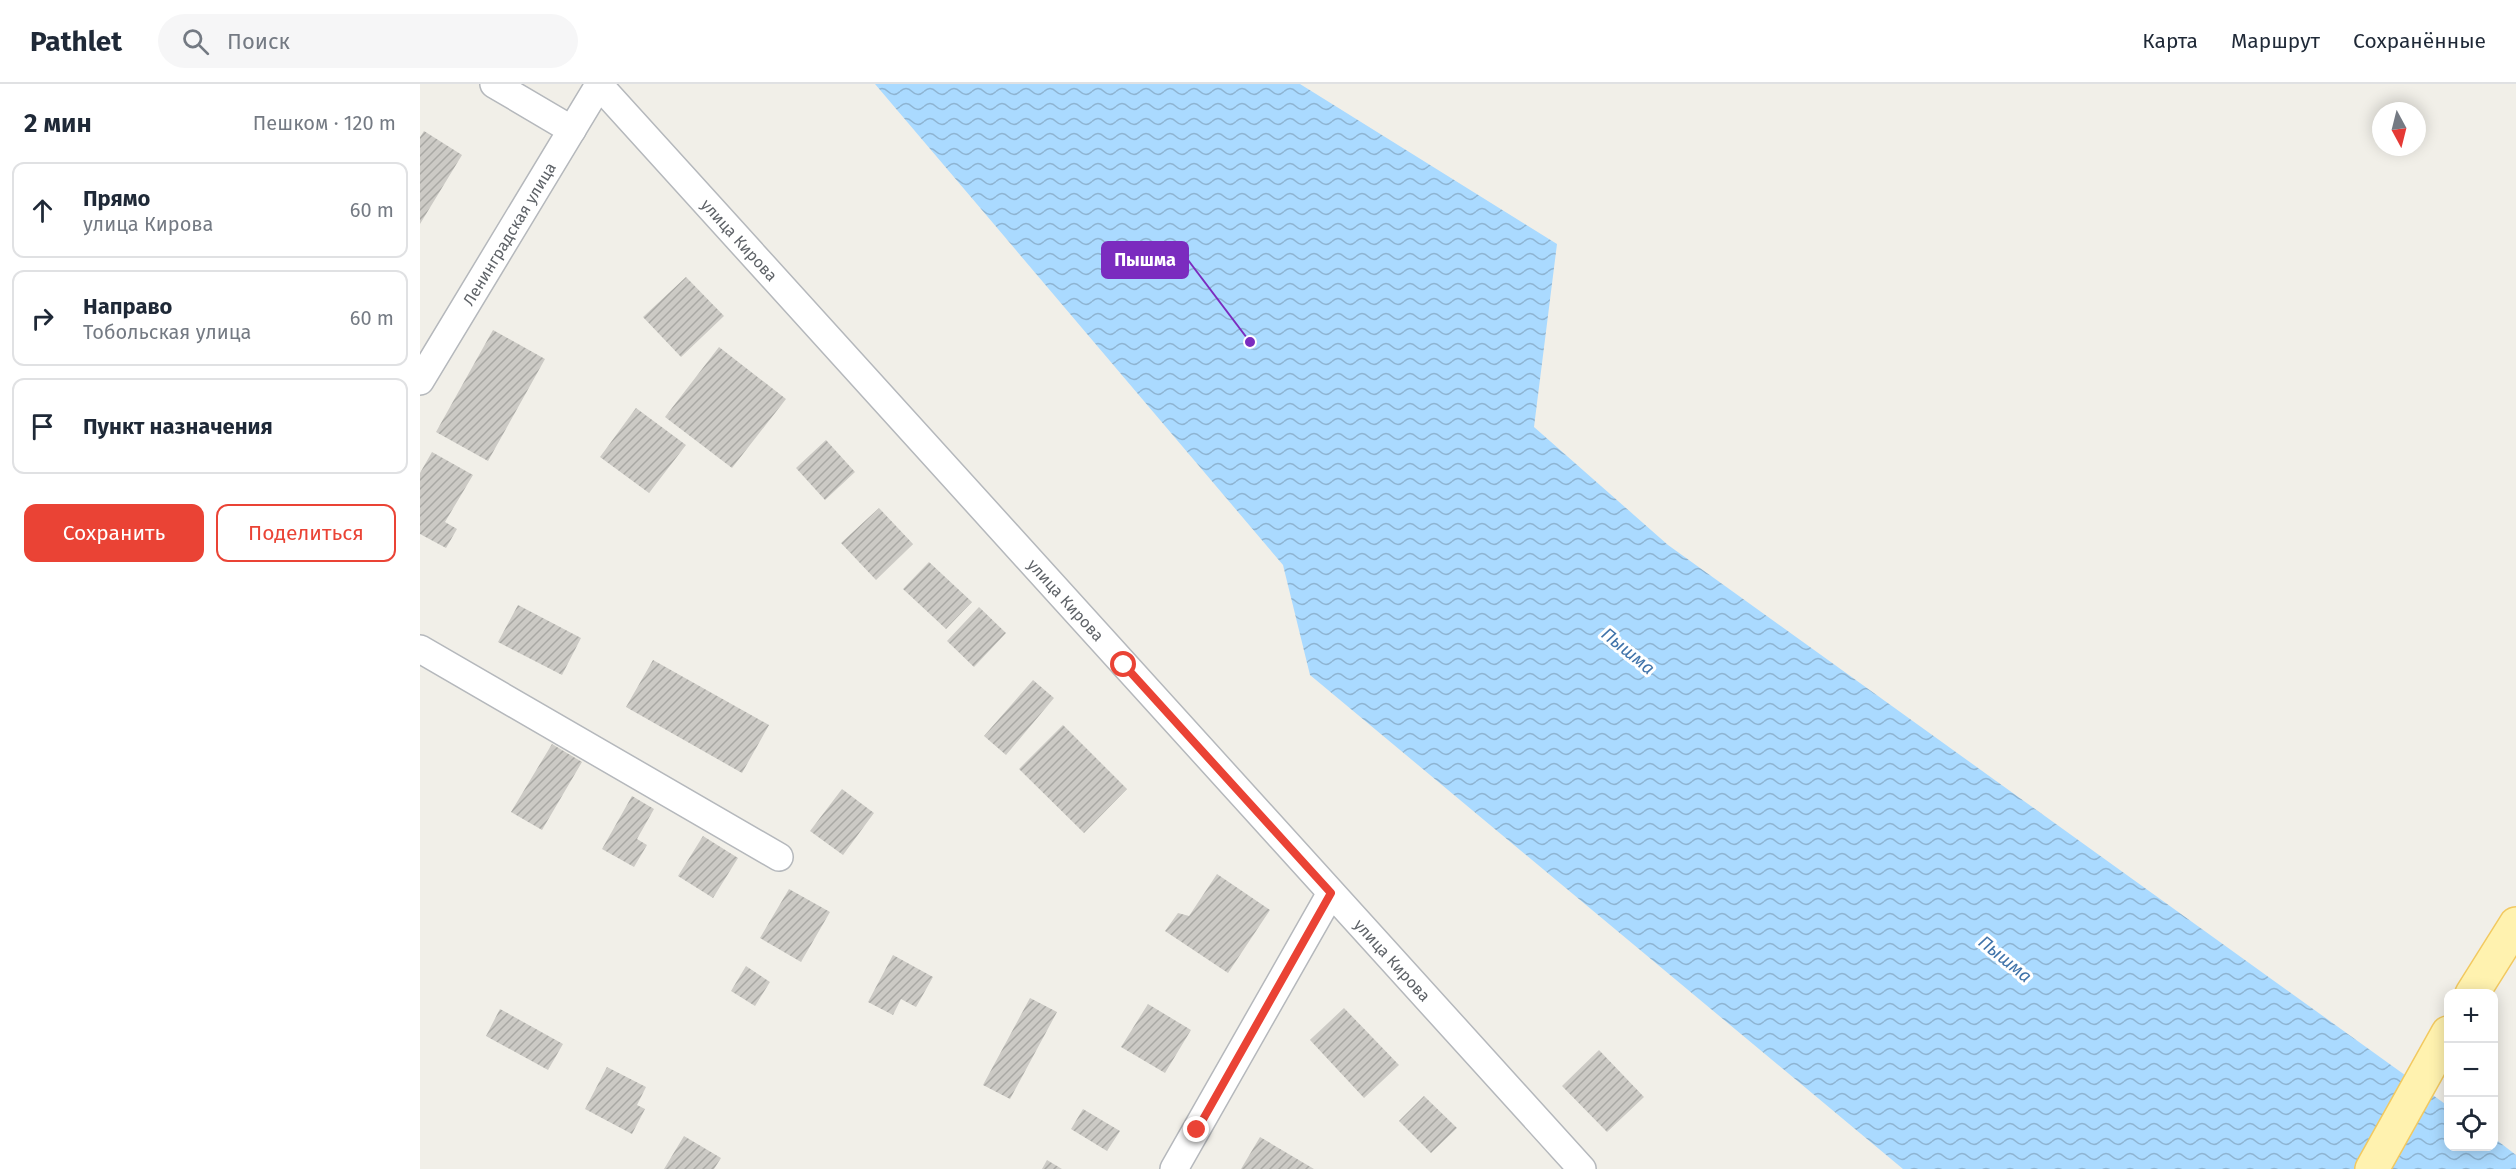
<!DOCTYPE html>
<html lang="ru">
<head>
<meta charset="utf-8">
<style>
  :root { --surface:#fff; --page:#f6f6f7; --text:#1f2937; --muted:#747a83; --line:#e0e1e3; --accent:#ea4335 }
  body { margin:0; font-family:"Fira Sans",sans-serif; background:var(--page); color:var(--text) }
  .controls { position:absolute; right:18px; bottom:18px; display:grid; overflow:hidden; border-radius:12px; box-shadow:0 3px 15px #0003 }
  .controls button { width:54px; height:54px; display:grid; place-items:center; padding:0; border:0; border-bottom:2px solid var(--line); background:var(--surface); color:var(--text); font:30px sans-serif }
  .compass { position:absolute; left:1952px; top:18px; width:54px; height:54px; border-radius:50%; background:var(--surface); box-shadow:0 3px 15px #0003; rotate:173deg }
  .stop { position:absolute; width:18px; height:18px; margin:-14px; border:4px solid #ea4335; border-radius:50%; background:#fff }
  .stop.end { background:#ea4335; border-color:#fff; box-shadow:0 2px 6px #0008 }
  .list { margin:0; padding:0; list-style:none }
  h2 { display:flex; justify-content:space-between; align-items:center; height:78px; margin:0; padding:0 24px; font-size:26px }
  h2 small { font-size:20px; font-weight:400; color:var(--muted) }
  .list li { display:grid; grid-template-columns:39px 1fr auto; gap:18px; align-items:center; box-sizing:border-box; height:96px; margin:0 12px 12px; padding:0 12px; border:2px solid var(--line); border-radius:12px }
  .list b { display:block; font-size:22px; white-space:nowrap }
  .list p { margin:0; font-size:20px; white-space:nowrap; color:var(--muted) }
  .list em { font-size:20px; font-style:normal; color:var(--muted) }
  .actions { display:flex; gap:12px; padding:18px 24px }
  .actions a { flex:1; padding:14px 0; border:2px solid var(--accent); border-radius:12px; text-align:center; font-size:21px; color:var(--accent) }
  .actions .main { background:var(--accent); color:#fff }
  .icon { flex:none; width:33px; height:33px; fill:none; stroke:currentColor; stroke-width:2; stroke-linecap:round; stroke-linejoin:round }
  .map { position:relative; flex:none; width:2096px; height:1085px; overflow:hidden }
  header { display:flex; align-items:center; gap:36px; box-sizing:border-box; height:84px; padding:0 30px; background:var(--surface); border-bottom:2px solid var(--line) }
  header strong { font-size:28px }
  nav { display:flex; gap:33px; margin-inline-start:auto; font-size:21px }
  .search { width:420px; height:54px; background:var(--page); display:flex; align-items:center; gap:15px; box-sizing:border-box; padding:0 21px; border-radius:33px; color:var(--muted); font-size:22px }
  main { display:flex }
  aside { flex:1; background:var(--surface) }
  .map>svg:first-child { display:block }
  .water { fill:url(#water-waves) }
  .building { fill:url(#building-hatch) }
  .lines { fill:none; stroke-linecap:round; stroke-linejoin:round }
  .street-casing { stroke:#b5b8bc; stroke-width:30 }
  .primary-casing { stroke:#f2c960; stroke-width:36 }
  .street { stroke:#fff; stroke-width:27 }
  .primary { stroke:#fff2af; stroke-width:33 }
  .route { stroke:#ea4335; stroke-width:8 }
  .labels { text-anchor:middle; stroke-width:6; stroke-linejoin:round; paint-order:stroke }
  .street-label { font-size:16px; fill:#5f6368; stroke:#fff }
  .water-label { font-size:18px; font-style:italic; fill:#4174aa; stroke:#fff }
  .leader { fill:none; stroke:#7b2cbf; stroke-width:2 }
  .callout-dot { fill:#7b2cbf; stroke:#fff; stroke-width:2 }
  .callout { fill:#7b2cbf; stroke:#7b2cbf; stroke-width:2 }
  .callout-label { font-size:18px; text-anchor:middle; font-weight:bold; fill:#fff }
</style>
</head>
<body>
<header>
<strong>Pathlet</strong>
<div class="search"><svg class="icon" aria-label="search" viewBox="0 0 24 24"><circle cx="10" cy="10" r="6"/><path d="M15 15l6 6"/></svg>Поиск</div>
<nav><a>Карта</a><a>Маршрут</a><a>Сохранённые</a></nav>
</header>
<main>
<aside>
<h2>2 мин<small>Пешком · 120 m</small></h2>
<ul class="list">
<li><svg class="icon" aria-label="ahead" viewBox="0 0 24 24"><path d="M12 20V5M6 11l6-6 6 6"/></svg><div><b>Прямо</b><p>улица Кирова</p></div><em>60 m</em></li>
<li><svg class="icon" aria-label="right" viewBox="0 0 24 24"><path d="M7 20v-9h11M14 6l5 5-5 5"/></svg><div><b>Направо</b><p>Тобольская улица</p></div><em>60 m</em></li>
<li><svg class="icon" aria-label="arrive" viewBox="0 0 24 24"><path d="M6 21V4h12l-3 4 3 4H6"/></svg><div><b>Пункт назначения</b></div></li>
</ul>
<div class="actions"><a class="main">Сохранить</a><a>Поделиться</a></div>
</aside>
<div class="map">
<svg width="2096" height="1085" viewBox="0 0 2096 1085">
  <defs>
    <pattern id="water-waves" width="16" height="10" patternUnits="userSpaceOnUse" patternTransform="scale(1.5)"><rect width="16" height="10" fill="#aadaff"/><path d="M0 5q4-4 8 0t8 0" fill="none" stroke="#8eb4d2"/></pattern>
    <pattern id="building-hatch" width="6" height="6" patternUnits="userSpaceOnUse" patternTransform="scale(1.5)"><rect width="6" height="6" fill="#cccac5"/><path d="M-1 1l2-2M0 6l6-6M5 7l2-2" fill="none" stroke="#a9a8a4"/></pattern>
  </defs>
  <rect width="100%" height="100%" fill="#f1efe8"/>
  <path class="water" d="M 455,0 L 880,0 L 1137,160 L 1114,343 L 1248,461 L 2028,1022 L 2028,1062 L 2074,1062 L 2074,1054 L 2096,1071 L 2096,1085 L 1483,1085 L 890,591 L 863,481 Z"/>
  <path class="building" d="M 4,47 L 42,71 L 0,140 L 0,53 Z
    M 266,193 L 304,232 L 261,273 L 223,233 Z
    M 73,246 L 125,275 L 68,377 L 16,348 Z
    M 299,263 L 366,315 L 312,384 L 245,333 Z
    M 216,324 L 266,361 L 229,409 L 180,373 Z
    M 406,356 L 435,388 L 405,416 L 376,384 Z
    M 12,368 L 53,391 L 25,438 L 37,445 L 26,464 L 0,450 L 0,389 Z
    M 459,424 L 493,460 L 456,496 L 421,459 Z
    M 509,478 L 552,518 L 526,545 L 483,505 Z
    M 98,521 L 161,554 L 142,591 L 78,558 Z
    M 559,523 L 586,549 L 554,583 L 527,557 Z
    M 233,576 L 349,641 L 322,689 L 206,623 Z
    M 613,596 L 634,614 L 586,671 L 564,652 Z
    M 643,641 L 707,705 L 664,749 L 599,685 Z
    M 132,660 L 162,678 L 122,746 L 91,728 Z
    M 422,705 L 454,729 L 423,771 L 390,747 Z
    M 212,712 L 234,725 L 217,755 L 227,761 L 214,783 L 182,765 Z
    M 283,752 L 318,774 L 293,814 L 258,792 Z
    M 797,790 L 850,826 L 808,889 L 745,847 L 758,829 L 769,832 Z
    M 369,805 L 410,828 L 381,878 L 340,854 Z
    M 473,871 L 513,893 L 496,923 L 481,915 L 473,931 L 448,918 Z
    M 326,882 L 350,898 L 335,922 L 311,907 Z
    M 610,914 L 637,928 L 590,1015 L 563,1001 Z
    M 728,920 L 771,946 L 745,989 L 701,963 Z
    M 924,924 L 979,981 L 944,1014 L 890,956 Z
    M 80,925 L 143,960 L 128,986 L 66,952 Z
    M 1179,966 L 1224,1013 L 1187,1048 L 1142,1002 Z
    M 187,983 L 226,1003 L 217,1021 L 225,1025 L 212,1050 L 165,1025 Z
    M 1004,1012 L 1037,1044 L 1011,1069 L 979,1037 Z
    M 663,1025 L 700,1047 L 687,1067 L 651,1045 Z
    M 264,1052 L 301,1074 L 294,1085 L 244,1085 Z
    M 840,1053 L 894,1085 L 821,1085 Z
    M 627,1076 L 642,1085 L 622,1085 Z"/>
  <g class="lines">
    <defs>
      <g id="street">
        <path d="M 74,0 L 152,46"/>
        <path id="s1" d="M 0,297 L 179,1 L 1162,1085"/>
        <path d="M 0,565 L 359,773"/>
        <path d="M 754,1085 L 911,809"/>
      </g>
      <path id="primary" d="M 2052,910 L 2096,840
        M 1952,1085 L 2028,949"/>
    </defs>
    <use href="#street" class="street-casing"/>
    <use href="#primary" class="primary-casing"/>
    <use href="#street" class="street"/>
    <use href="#primary" class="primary"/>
  </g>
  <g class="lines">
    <path class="route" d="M 704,581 L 911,809 L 777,1046"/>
  </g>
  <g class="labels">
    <g class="street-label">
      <text dy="6" stroke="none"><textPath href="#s1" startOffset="172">Ленинградская улица</textPath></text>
      <text dy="6" stroke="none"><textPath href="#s1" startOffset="555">улица Кирова</textPath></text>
      <text dy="6" stroke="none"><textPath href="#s1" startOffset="1041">улица Кирова</textPath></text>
      <text dy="6" stroke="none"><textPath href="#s1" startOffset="1527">улица Кирова</textPath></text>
    </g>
    <g class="water-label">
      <text transform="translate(1208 567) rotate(39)" y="6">Пышма</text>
      <text transform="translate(1585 875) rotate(39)" y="6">Пышма</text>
    </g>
  </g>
  <path class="leader" d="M830 258L768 176"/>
  <circle class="callout-dot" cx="830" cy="258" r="6"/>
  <rect class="callout" x="682" y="158" width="86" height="36" rx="6"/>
  <g class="callout-label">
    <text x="725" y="182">Пышма</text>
  </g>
</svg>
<div class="controls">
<button>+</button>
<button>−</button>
<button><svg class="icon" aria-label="locate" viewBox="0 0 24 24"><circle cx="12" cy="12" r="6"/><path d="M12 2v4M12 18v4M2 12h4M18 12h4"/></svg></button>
</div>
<svg class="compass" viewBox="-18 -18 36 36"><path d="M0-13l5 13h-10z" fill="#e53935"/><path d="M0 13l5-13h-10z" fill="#747a83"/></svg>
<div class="stop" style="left:704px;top:581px"></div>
<div class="stop end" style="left:777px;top:1046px"></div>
</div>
</main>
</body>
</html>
